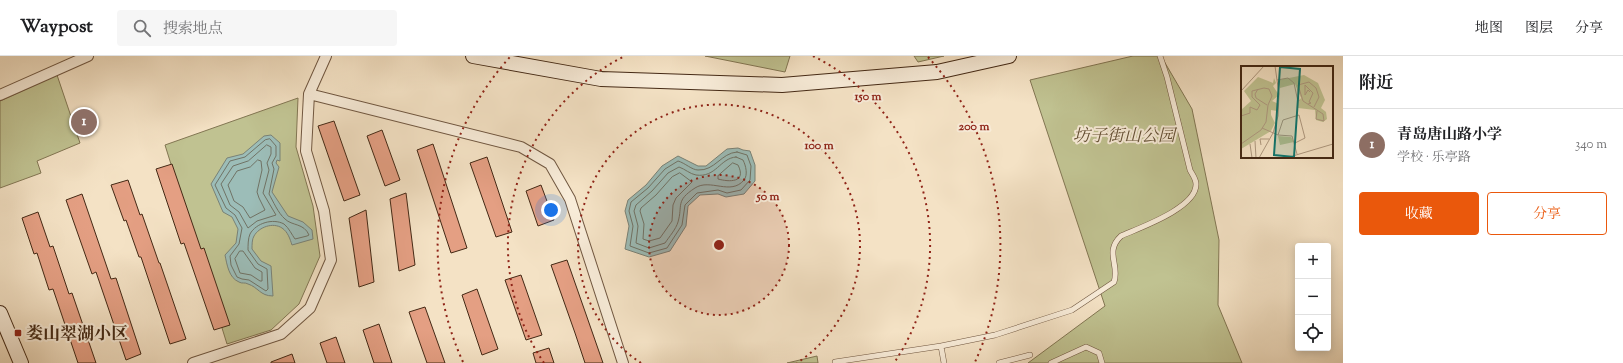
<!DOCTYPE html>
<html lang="zh">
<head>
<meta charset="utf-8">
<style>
  :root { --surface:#fff; --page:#f6f6f6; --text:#202124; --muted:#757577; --line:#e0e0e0; --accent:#ea580c }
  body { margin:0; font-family:"Sorts Mill Goudy","Noto Serif SC",serif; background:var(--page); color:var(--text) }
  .controls { position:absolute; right:12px; bottom:12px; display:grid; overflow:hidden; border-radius:4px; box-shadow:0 2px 10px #0003 }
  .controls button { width:36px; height:36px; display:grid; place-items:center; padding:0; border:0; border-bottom:1px solid var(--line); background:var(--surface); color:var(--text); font:20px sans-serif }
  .you { position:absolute; left:551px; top:154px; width:14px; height:14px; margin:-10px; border:3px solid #fff; border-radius:50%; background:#1a73e8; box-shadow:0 0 0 6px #1a73e833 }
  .badge { display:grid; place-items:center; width:26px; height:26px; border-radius:50%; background:var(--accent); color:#fff; font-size:13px; font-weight:700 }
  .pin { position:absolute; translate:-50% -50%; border:2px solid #fff; box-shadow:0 1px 4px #0006 }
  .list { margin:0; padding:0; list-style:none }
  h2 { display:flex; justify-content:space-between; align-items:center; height:52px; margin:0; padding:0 16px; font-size:17px }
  h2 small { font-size:13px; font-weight:400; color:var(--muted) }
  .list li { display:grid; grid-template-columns:26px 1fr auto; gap:12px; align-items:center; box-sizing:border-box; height:72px; padding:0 16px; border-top:1px solid var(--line) }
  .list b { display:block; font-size:15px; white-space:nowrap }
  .list p { margin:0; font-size:13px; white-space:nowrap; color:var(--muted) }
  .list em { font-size:13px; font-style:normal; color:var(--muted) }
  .actions { display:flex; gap:8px; padding:12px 16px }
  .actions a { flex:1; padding:9px 0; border:1px solid var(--accent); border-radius:4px; text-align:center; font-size:14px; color:var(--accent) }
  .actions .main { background:var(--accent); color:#fff }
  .icon { flex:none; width:22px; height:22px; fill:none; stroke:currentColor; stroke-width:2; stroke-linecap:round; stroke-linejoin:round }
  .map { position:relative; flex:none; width:1343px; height:307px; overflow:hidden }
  header { display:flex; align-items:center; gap:24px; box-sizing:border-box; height:56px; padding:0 20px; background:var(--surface); border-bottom:1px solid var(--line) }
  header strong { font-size:19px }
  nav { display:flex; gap:22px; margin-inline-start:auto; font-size:14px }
  .search { width:280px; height:36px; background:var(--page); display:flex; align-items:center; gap:10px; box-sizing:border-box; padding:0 14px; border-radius:4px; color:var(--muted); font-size:15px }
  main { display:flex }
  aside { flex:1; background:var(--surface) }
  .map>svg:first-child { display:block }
  .green { fill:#c0c291; stroke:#827653 }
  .water { fill:#9cbdb8; stroke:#798277 }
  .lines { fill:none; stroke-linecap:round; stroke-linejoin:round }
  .shore { stroke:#707366; stroke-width:1 }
  .building { fill:#e49f83; stroke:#442915 }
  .service-casing { stroke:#705741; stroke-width:6 }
  .minor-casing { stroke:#705741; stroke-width:12 }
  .secondary-casing { stroke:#442915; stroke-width:16 }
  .service { stroke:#f8ecd9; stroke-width:5 }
  .minor { stroke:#f8ecd9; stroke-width:10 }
  .secondary { stroke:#f8ecd9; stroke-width:14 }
  .ring { fill:none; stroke:#8f2418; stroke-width:2; stroke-dasharray:2 4 }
  .poi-dot { fill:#8f2418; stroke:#f8ecd9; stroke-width:1.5 }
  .labels { text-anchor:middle; stroke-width:4; stroke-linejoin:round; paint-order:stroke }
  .park-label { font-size:17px; font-style:italic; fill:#634f34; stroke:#f8ecd9 }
  .poi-label { font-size:17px; font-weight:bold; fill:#442915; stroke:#f8ecd9; text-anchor:start }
  .inset-road { fill:none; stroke:#ae987f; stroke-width:1 }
  .view { fill:#0f766e; fill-opacity:0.15; stroke:#0f766e; stroke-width:2 }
  .inset-edge { fill:none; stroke:#442915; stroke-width:2 }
  .centre { fill:#8f2418; stroke:#f8ecd9; stroke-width:2 }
  .ring-label { font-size:12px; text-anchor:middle; font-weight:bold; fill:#8f2418; stroke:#f8ecd9; stroke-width:4; stroke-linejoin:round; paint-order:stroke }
</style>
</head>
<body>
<header>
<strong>Waypost</strong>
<div class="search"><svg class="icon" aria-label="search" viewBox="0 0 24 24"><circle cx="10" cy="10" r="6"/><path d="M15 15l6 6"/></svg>搜索地点</div>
<nav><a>地图</a><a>图层</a><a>分享</a></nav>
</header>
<main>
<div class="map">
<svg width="1343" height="307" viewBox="0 0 1343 307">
  <rect width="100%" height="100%" fill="#f4e2c5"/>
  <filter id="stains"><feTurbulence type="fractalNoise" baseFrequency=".005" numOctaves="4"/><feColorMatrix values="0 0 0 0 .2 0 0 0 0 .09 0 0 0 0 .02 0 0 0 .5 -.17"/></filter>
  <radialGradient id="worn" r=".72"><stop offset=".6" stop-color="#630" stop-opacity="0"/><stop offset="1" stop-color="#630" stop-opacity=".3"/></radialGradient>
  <path class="green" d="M 705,0 L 790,0 L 785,16 Z
    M 914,0 L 944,0 L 918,6 Z
    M 1133,0 L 1161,0 L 1192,53 L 1219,184 L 1218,249 L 1242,307 L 1028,307 L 1105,250 L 1030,24 Z
    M 57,19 L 80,87 L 37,105 L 41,117 L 0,132 L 0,45 Z
    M 298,42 L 296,91 L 313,150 L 320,200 L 299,248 L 271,274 L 227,288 L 165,89 Z
    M 817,300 L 818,307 L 787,307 Z"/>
  <path class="water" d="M 271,79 L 280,87 L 280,105 L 277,104 L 276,107 L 279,111 L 272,136 L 288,160 L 303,166 L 312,174 L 313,183 L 292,189 C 290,183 288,176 282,172 C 273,166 259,171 254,180 C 252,183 252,189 252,193 L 261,205 L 271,210 L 273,240 C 260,240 258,231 248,228 C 245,226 242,228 239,226 C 229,222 227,209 225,199 L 236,187 L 238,173 L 232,161 L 223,156 L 211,128 L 227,102 L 243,98 L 264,80 Z
    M 738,92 L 743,94 L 750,95 L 755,109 L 755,125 L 744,138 L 726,141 L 718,138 L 700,139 L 688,150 L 686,170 L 670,195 L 649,201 L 625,193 L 629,170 L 625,155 L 628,144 L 646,129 L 662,110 L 678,100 L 698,110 L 706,110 L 727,93 Z"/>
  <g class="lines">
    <path class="shore" d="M 270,83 L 276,90 L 276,100 L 272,107 L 274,113 L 269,138 C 273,145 278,157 285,163 C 292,170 304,167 309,179 L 307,180 L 295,183 C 292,179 289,172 284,168 C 273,162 256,167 250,178 C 248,182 248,190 248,194 L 258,208 L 267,213 L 268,233 L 266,235 L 249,224 L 242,223 L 237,221 L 231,209 L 230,200 L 239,188 L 242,172 L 235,159 L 226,152 L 215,129 L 230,105 L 245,101 L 265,84 Z
      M 267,89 L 271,91 L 271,98 L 267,107 L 269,114 L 263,137 L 276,159 L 257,165 L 248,172 L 239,156 L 230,149 L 221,128 L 233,110 L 248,105 Z
      M 737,96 L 747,99 L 751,110 L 750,124 L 741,134 L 727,137 L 718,134 L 697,137 L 685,149 L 682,169 L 667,192 L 649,197 L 630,190 L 633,170 L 629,155 L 631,146 L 648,132 L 665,113 L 678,105 C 685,107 692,114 698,114 C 715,115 721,97 737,96 Z
      M 736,101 L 743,104 C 746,110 748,119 744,124 C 731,140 710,122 695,132 C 675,145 683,149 678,166 C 676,173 669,181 665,187 L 649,192 L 636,187 L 638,170 L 634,155 L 636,149 L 652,135 L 668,117 L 679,111 C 685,113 690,118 696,119 C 716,122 720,102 736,101 Z
      M 258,104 L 261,105 L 262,114 L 257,136 L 259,142 L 265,154 L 250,162 L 243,151 L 234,145 L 228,129 L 237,115 L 250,111 Z
      M 733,107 L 738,109 C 747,127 729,126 718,123 L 718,120 Z
      M 680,117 L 692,126 L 676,142 L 673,149 L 672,165 L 660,182 L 649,185 L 643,183 L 644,168 L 640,155 L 641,152 L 656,139 L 672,121 Z
      M 240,195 L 243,195 L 255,212 L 262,216 L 262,225 L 260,225 L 251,219 L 240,217 L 235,203 Z"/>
  </g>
  <path class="building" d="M 334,65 L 360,139 L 344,145 L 318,70 Z
    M 382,74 L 400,124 L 385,130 L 367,80 Z
    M 433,88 L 467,192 L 451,197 L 417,94 Z
    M 487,101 L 512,176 L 496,181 L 470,107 Z
    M 172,108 L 201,193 L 204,192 L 230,269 L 214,274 L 184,187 L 181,188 L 156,113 Z
    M 128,124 L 140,159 L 142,158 L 159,207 L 160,207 L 186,283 L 170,288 L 141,201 L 139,201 L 126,164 L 124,165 L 111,129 Z
    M 541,129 L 554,164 L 538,170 L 526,135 Z
    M 406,137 L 415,209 L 399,215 L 390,143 Z
    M 82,138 L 111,223 L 116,222 L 141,298 L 126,304 L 96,216 L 92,218 L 66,144 Z
    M 366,154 L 374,226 L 359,231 L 349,162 Z
    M 38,156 L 50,191 L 53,190 L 69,238 L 72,237 L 96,307 L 78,307 L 53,233 L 49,234 L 37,197 L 34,198 L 22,162 Z
    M 567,204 L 588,264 L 603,307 L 585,307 L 575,277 L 551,209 Z
    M 521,219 L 542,279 L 526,284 L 505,224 Z
    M 477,233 L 498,293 L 482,299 L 462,239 Z
    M 425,251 L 445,307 L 427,307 L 409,256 Z
    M 379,268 L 392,307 L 374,307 L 363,274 Z
    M 336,281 L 345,307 L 327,307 L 320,287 Z
    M 549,292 L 554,307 L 536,307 L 533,297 Z
    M 292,298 L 295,307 L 271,307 L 271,306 Z"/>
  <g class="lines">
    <defs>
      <path id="service" d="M 941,290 L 944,307
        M 835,306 L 941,290 L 995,279 L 1072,254 L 1114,226 C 1120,209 1104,196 1121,180 C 1139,172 1197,152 1196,128 C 1196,123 1192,118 1190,114 L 1167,21 L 1160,0
        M 999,307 L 1030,299
        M 1051,307 L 1086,291 L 1099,297 L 1102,307"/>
      <path id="minor" d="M 309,38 L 521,91 L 550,108 L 570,143 L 623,307
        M 0,39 L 88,0
        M 193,307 L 281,278 L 310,252 L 331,204 L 324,155 L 306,95 L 309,38 L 326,0"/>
      <path id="secondary" d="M 473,0 L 601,23 L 782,29 L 937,16 L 1009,0
        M 0,257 L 21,307"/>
    </defs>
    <use href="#service" class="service-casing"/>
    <use href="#minor" class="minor-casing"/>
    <use href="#secondary" class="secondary-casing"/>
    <use href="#service" class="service"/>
    <use href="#minor" class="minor"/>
    <use href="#secondary" class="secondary"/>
  </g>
  <circle cx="719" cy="189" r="70" fill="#8f2418" fill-opacity=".12"/>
  <g class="ring">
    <circle cx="719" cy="189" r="70"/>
    <path d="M641 307A141 141 0 1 1 797 307"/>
    <path d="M544 307A211 211 0 0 1 625 0M813 0A211 211 0 0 1 894 307"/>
    <path d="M463 306A281 281 0 0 1 510 1M928 1A281 281 0 0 1 975 306"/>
  </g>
  <rect class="poi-dot" x="14" y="273" width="8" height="8" rx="2"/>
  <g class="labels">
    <g class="park-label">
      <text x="1124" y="85">坊子街山公园</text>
    </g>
    <g class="poi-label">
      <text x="26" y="283">娄山翠湖小区</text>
    </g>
  </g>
  <g transform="translate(1241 10)">
    <rect width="92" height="92" fill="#f4e2c5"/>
    <path d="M 63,9 L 77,17 L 84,34 L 80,42 L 85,46 L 86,53 L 82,56 L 75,54 L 74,44 L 57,42 L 56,37 L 60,32 L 54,18 L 39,22 L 38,14 ZM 17,11 L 32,17 L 33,12 L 35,17 L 32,20 L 38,29 L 31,35 L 38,38 L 36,45 L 30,44 L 30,49 L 34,57 L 30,65 L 0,83 L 0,44 L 10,35 L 3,25 ZM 37,70 L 50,71 L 53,76 L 39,79 Z" fill="#c0c291"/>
    <path class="inset-road" d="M 36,14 L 47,12 L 53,17 L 57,36M 17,23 L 14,28 L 15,32 L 26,39M 57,23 L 58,35M 0,25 L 23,0M 92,28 L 92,42M 67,38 L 70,37 L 68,36 L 72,27 L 64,19 L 64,29 L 67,24 L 69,26M 73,41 L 78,31 L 75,22 L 68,16 L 57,19 L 62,35 L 82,48 L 83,55 L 75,53 L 76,45M 0,50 L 9,47 L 9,41 L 16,44 L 19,39 L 11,31 L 11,25 L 23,22 L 28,23 L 31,30 L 27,39 L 25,56 L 20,64 L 0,78M 21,62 L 37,69 L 51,70 L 56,88M 37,69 L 42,54 L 58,49 L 64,72 L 54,77M 14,75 L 15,92M 9,78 L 11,92M 20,79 L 19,73 L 28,73M 18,92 L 32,67 L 37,50 L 38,28 L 34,0M 45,92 L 92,78"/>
    <path class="view" d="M 39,1 L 59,3 L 53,91 L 33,89 Z"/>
    <rect width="92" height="92" class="inset-edge"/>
  </g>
  <circle cx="719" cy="189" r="6" class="centre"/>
  <g class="ring-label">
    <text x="868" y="44">150 m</text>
    <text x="974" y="74">200 m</text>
    <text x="819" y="93">100 m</text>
    <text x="768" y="144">50 m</text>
  </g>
  <rect width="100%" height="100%" filter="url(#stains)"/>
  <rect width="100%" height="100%" fill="url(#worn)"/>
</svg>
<div class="controls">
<button>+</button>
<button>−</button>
<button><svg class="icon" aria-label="locate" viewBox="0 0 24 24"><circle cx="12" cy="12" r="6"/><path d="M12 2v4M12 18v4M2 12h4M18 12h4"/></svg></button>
</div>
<div class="you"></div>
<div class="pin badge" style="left:84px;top:66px;background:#8d6e63">1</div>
</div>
<aside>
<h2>附近<small></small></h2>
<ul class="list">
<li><span class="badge" style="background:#8d6e63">1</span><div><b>青岛唐山路小学</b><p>学校 · 乐亭路</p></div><em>340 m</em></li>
</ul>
<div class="actions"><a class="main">收藏</a><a>分享</a></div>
</aside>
</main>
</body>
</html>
